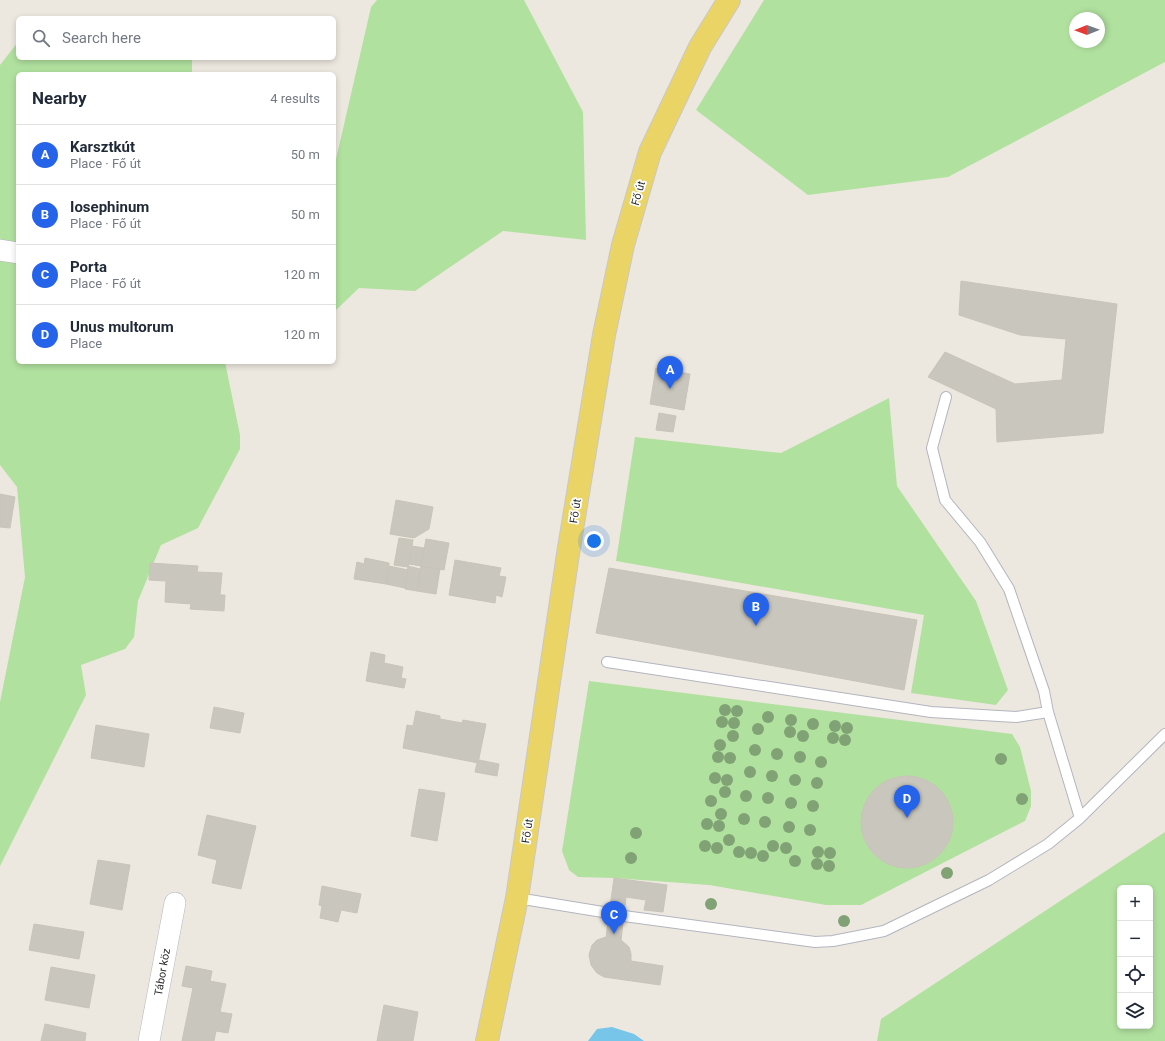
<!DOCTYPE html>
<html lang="en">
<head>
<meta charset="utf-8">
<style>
  :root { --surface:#fff; --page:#f2f2f3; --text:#1f2937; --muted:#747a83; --line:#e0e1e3; --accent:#2563eb }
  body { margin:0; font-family:Roboto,sans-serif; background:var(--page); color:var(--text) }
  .controls { position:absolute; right:12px; bottom:12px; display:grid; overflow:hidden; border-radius:6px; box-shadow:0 2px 6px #0003 }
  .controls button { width:36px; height:36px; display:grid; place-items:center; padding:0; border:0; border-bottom:1px solid var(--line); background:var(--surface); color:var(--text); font:20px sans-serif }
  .compass { position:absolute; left:1069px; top:12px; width:36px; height:36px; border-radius:50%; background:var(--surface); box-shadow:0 2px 6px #0003; rotate:269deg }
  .you { position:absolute; left:594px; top:541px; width:14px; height:14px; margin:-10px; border:3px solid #fff; border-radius:50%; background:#1a73e8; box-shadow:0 0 0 6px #1a73e833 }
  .badge { display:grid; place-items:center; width:26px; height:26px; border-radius:50%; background:var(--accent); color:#fff; font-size:13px; font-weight:700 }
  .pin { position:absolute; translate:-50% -33px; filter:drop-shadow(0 1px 2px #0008) }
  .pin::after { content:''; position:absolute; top:21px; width:14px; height:12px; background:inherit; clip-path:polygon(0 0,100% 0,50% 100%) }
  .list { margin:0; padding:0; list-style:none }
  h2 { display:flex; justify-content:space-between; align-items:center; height:52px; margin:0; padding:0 16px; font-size:17px }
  h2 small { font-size:13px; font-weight:400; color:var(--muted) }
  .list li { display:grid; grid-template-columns:26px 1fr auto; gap:12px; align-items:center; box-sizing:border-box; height:60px; padding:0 16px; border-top:1px solid var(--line) }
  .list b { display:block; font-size:15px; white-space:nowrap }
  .list p { margin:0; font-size:13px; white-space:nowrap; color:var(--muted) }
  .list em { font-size:13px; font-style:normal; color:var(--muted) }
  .icon { flex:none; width:22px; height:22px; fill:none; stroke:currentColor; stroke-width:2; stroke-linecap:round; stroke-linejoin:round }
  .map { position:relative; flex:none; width:1165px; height:1041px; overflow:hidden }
  .search { position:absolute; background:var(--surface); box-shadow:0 2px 6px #0003; left:16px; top:16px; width:320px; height:44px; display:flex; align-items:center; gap:10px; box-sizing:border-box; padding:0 14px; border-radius:6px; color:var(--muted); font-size:15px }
  .panel { position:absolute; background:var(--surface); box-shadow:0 2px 6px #0003; left:16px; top:72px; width:320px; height:292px; border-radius:6px }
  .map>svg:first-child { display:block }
  .green { fill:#b1e19f; fill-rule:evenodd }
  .water { fill:#78c5ea }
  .building { fill:#c9c6be; stroke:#c9c4b9 }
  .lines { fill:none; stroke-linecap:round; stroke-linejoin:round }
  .lane-casing { stroke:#b3b5bf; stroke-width:12 }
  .street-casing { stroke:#b3b5bf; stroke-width:22 }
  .primary-casing { stroke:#c8c8c8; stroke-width:24 }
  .lane { stroke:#fff; stroke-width:10 }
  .street { stroke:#fff; stroke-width:21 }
  .primary { stroke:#ebd466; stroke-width:22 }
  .tree { fill:#81a275 }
  .labels { text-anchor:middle; stroke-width:3.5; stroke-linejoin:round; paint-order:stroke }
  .street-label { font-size:11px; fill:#2c2c2c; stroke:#fff }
</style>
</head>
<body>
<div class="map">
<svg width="1165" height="1041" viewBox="0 0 1165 1041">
  <rect width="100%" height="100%" fill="#ede8df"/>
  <path class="green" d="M 377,0 L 524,0 L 583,112 L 586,240 L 503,231 L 415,291 L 359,288 L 334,312 L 334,168 L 371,7 Z
    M 764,0 L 1165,0 L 1165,62 L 948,177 L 808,195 L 696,110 ZM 1075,18 L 1099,18 L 1099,42 L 1075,42 Z
    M 18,42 L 18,58 L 192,58 L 192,74 L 18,74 L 18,362 L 225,362 L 240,435 L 240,449 L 198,528 L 161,545 L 138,601 L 134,637 L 125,649 L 81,665 L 86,695 L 0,866 L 0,702 L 25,577 L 17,487 L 0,465 L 0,65 Z
    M 889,398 L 897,486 L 976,601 L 1008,690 L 996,705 L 911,693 L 924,615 L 616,561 L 635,437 L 781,453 Z
    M 589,681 L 1012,734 L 1020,747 L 1031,791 L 1031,806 L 1025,821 L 861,905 L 826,905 L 709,885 L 614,878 L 578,877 L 569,870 L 562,851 Z
    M 1165,832 L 1165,1041 L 877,1041 L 881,1019 ZM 1120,888 L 1150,888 L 1150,1026 L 1120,1026 Z"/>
  <path class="water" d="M 612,1027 L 634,1034 L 644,1041 L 588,1041 L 597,1029 Z"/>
  <path class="building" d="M 961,281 L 1117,304 L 1103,433 L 997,442 L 996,409 L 928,377 L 945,352 L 1015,384 L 1062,380 L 1066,339 L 1020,335 L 959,315 Z
    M 656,368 L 690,374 L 684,410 L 650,404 Z
    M 659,413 L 676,416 L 673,432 L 656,430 Z
    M 0,494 L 15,497 L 10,528 L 0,527 Z
    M 396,500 L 433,507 L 429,529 L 414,538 L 390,534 Z
    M 399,538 L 413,540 L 408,567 L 394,565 Z
    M 426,539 L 449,543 L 444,570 L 421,566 Z
    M 412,546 L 424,548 L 421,566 L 409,564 Z
    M 365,558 L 389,563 L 386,584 L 354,579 L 357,562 L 364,564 Z
    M 455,560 L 501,568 L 499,576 L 506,577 L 502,597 L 496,595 L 495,603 L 449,595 Z
    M 150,563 L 198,566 L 197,572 L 222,573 L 220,595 L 225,595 L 224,611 L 190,609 L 191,604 L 165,602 L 166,581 L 149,580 Z
    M 389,566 L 408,570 L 405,588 L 386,584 Z
    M 408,566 L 420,569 L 417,591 L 405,589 Z
    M 421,566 L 440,569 L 436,594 L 417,591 Z
    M 609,568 L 917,620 L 904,690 L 596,633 Z
    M 371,652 L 385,655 L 384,663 L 403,667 L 401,678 L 406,679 L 404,688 L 366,681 Z
    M 214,707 L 244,713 L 240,733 L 210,728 Z
    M 416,711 L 440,716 L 440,719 L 462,723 L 463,720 L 486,724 L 478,763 L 403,748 L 407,725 L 413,726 Z
    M 96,725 L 149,734 L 144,767 L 91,758 Z
    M 479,760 L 499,764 L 497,776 L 475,772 L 477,763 L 478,763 Z
    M861 822a46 46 0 1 1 92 0a46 46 0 1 1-92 0Z
    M 419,789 L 445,793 L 437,841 L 411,836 Z
    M 207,815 L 256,826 L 241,889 L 212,883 L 217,860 L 198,855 Z
    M 98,860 L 130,865 L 122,910 L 90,904 Z
    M 614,878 L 667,885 L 663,912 L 644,910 L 646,900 L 626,897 L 621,940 L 629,947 L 631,954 L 631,961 L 663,966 L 660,985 L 604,977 L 597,973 L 591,965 L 589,955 L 592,945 L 597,940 L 606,937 Z
    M 322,886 L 361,894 L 357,913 L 341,910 L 338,922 L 320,918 L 322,906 L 319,905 Z
    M 34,924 L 84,932 L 79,959 L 29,950 Z
    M 186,966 L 212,971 L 210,981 L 226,984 L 220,1012 L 232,1014 L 228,1033 L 216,1031 L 214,1041 L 182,1041 L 193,988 L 182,986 Z
    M 51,967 L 95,975 L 89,1008 L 45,1000 Z
    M 384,1005 L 418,1012 L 413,1041 L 377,1041 Z
    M 45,1024 L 86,1033 L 85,1041 L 41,1041 Z"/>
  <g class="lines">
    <defs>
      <path id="lane" d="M 946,397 L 932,448 L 945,500 L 980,542 L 1009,589 L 1044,691 L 1048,712 L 1080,818
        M 607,662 L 931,712 L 1016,717 L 1048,712
        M 517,898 L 609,913
        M 624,916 L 815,942 L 833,941 L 884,931 L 989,880 L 1048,844 L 1080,818 L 1165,734"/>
      <path id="street" d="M 0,250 L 18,253
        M 149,1041 L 175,903"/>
      <path id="primary" d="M 487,1041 L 517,898 L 568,554 L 604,335 L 623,245 L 650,152 L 700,47 L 729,0"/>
    </defs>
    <use href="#lane" class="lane-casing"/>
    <use href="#street" class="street-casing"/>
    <use href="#primary" class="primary-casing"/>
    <use href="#lane" class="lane"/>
    <use href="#street" class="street"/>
    <use href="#primary" class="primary"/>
  </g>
  <g class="tree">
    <circle cx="725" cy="710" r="6"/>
    <circle cx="737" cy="711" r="6"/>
    <circle cx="768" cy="717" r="6"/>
    <circle cx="791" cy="720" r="6"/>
    <circle cx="722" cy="722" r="6"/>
    <circle cx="734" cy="723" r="6"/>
    <circle cx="813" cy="724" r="6"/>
    <circle cx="835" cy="726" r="6"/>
    <circle cx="847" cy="728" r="6"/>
    <circle cx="758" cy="729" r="6"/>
    <circle cx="790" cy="732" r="6"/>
    <circle cx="733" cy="736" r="6"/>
    <circle cx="803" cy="736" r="6"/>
    <circle cx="833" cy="738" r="6"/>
    <circle cx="845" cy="740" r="6"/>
    <circle cx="720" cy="745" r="6"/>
    <circle cx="755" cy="750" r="6"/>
    <circle cx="777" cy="754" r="6"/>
    <circle cx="718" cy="757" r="6"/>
    <circle cx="800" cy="757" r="6"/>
    <circle cx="730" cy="758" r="6"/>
    <circle cx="1001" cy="759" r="6"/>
    <circle cx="821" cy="762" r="6"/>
    <circle cx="750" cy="772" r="6"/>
    <circle cx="772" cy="776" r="6"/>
    <circle cx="715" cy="778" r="6"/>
    <circle cx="727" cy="780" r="6"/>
    <circle cx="795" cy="780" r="6"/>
    <circle cx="817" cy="783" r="6"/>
    <circle cx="725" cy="792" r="6"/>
    <circle cx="746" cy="796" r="6"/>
    <circle cx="768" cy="798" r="6"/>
    <circle cx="1022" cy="799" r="6"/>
    <circle cx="711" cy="801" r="6"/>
    <circle cx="791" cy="803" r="6"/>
    <circle cx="813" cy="806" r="6"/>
    <circle cx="721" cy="814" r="6"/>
    <circle cx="744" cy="819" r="6"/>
    <circle cx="765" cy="822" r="6"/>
    <circle cx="707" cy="824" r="6"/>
    <circle cx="719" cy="826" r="6"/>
    <circle cx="789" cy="827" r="6"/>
    <circle cx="810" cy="830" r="6"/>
    <circle cx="636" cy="833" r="6"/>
    <circle cx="729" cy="840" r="6"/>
    <circle cx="705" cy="846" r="6"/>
    <circle cx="773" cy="846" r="6"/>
    <circle cx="717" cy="848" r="6"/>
    <circle cx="786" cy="848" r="6"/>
    <circle cx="739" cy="852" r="6"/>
    <circle cx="818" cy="852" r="6"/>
    <circle cx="751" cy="853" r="6"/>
    <circle cx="830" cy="853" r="6"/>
    <circle cx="763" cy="856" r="6"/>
    <circle cx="631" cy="858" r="6"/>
    <circle cx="795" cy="861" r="6"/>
    <circle cx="817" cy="864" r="6"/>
    <circle cx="829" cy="866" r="6"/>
    <circle cx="947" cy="873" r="6"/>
    <circle cx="711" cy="904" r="6"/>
    <circle cx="844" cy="921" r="6"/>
  </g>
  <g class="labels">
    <g class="street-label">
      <text transform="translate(638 193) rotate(-74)" y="4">Fő út</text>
      <text transform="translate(575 511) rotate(-81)" y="4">Fő út</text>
      <text transform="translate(527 831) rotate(-81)" y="4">Fő út</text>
      <text transform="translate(162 972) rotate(-80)" y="4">Tábor köz</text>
    </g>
  </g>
</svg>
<div class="controls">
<button>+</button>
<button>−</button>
<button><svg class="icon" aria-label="locate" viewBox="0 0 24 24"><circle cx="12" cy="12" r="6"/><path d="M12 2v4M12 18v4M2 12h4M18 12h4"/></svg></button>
<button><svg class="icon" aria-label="layers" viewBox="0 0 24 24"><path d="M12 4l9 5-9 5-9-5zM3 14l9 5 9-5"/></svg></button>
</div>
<svg class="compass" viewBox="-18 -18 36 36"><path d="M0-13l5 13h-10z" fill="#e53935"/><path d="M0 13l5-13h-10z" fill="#747a83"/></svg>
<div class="you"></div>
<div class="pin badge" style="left:670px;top:389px">A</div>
<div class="pin badge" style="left:756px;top:626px">B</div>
<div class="pin badge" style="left:614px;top:934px">C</div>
<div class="pin badge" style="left:907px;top:818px">D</div>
<div class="search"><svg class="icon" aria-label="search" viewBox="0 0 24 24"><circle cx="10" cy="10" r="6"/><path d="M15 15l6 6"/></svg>Search here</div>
<section class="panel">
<h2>Nearby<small>4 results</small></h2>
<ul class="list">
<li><span class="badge">A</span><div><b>Karsztkút</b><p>Place · Fő út</p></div><em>50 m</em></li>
<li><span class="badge">B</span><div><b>Iosephinum</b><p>Place · Fő út</p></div><em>50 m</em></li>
<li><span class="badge">C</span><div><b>Porta</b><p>Place · Fő út</p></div><em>120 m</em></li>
<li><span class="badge">D</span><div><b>Unus multorum</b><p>Place</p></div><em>120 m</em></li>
</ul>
</section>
</div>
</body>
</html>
